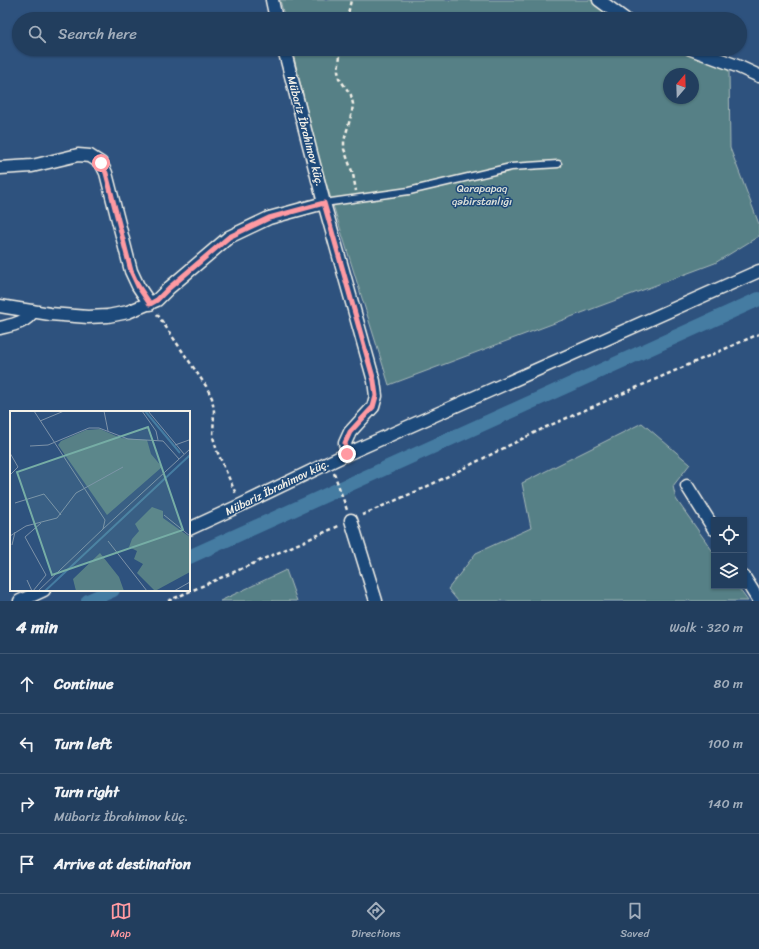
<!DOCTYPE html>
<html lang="en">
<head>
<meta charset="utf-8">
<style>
  :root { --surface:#223e5e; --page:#2e4967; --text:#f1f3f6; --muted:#a2aebc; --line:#3f5773; --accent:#ff9aa2 }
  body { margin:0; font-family:Sriracha,sans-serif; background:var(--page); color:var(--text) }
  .controls { position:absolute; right:12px; bottom:12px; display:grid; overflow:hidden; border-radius:0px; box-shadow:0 1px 3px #0004 }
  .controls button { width:36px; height:36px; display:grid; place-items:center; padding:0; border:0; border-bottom:1px solid var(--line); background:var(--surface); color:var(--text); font:20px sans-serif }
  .compass { position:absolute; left:663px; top:68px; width:36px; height:36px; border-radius:50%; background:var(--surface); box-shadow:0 1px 3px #0004; rotate:19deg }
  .stop { position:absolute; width:12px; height:12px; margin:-9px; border:3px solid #ff9aa2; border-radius:50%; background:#fff }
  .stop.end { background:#ff9aa2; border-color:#fff; box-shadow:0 1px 4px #0008 }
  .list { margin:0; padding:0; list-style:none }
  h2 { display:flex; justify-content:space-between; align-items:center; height:52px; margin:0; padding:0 16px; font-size:17px }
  h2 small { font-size:13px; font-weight:400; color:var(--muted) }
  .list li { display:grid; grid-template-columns:26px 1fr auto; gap:12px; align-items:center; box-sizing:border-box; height:60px; padding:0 16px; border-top:1px solid var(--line) }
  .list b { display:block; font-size:15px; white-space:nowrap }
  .list p { margin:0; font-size:13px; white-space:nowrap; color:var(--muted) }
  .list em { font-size:13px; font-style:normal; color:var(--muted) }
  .icon { flex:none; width:22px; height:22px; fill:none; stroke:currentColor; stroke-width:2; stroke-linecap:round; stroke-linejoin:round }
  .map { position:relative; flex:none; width:759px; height:601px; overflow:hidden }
  .search { position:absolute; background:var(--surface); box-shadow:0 1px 3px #0004; left:12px; right:12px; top:12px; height:44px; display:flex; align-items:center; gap:10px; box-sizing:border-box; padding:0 14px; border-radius:22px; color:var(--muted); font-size:15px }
  .sheet { height:292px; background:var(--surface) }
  nav { display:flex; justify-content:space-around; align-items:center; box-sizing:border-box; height:56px; border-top:1px solid var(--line); background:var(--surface); font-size:11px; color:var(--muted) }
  nav a { display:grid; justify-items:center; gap:2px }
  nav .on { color:var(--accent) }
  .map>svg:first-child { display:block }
  .green { fill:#578086; stroke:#a6b8b7; fill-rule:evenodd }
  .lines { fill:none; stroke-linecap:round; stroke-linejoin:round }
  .canal { stroke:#457ca2; stroke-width:14 }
  .lane-casing { stroke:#f4f1e8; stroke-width:9 }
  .street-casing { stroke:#f4f1e8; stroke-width:15 }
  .path { stroke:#f4f1e8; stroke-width:2.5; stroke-dasharray:4 3; stroke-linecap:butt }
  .lane { stroke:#1f4a7a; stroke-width:6 }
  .street { stroke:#1f4a7a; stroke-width:12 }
  .route { stroke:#ff9aa2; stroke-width:5 }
  .labels { text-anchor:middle; stroke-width:3; stroke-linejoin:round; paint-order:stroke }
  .street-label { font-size:11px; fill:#f4f1e8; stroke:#1f4a7a }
  .park-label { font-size:11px; fill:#dce0d9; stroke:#1f4a7a }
  .inset-river { fill:none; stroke:#457ca2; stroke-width:2 }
  .inset-road { fill:none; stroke:#7d92a8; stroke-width:1 }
  .view { fill:#76ada5; fill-opacity:0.15; stroke:#76ada5; stroke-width:2 }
  .inset-edge { fill:none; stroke:#f4f1e8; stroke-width:2 }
</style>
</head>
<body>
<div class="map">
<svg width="759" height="601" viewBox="0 0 759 601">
  <rect width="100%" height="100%" fill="#2e527e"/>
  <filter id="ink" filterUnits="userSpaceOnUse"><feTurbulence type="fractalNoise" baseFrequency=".025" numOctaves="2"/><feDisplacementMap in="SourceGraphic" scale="8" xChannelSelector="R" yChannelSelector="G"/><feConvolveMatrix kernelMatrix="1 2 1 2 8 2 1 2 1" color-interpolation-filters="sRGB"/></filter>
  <g filter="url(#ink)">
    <path class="green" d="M 280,0 L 592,0 L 614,19 L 285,19 Z
      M 292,49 L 674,49 L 729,69 L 730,148 L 759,224 L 759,236 L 715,263 L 389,385 L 319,160 ZM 669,74 L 693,74 L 693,98 L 669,98 Z
      M 642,423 L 690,464 L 673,486 L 676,499 L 714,553 L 714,586 L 737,586 L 748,601 L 458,601 L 448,589 L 476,553 L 531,528 L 522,483 Z
      M 286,570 L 297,601 L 220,601 Z"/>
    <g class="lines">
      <path class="canal" d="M 189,557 L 759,299
        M 88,601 L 113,590"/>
      <defs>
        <path id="lane" d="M 324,203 L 409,191 L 511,167 L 558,164"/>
        <path id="street" d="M 272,0 L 276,19
          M 599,0 L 625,19
          M 691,49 L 737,66 L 759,76
          M 0,168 L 32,166 L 78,155 L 90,156 L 101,163 L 106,173 L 131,271 L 138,286 L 150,304
          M 0,306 L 50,314 L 88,317 L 108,316 L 128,312 L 157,300 L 169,288 L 229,237 L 269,218 L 324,203
          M 0,328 C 12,325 26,323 33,311
          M 347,454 L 759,271
          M 687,486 L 714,529
          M 351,520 L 376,601
          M 189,529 L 241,505 L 347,454 L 345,443 L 350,432 L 373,407 L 376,396 L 374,381 L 324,203 L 284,49
          M 744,577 L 759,601
          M 20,601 L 44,590"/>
      </defs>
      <use href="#lane" class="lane-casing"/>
      <use href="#street" class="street-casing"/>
      <path class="path" d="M 347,19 L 351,0
        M 341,49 L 338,70 L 339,78 L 351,95 L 353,104 L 352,112 L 344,141 L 344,149 L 353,174 L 356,191
        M 157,314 L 206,386 L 212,398 L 214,411 L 213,437 L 217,451 L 236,494
        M 334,473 L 347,510
        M 362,515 L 424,488 L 544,428 L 759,334
        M 168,601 L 341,525"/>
      <use href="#lane" class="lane"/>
      <use href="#street" class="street"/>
    </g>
  </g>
  <g class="lines" filter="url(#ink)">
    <path class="route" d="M 101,163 L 106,173 L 131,271 L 138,286 L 150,304 L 157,300 L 169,288 L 229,237 L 269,218 L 324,203 L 374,381 L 376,396 L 373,407 L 350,432 L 345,443 L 347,454"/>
  </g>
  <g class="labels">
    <g class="street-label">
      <text transform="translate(306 131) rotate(75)" y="4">Mübariz İbrahimov küç.</text>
      <text transform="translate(277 487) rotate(-26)" y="4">Mübariz İbrahimov küç.</text>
    </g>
    <g class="park-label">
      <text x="482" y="192">Qarapapaq<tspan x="482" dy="13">qəbirstanlığı</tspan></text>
    </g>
  </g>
  <g transform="translate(10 411)">
    <rect width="180" height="180" fill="#2e527e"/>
    <path d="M 90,18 L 111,27 L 137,29 L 141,43 L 152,56 L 97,104 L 48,34 L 51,30 L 76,19 ZM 142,96 L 153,100 L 153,107 L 180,126 L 180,161 L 145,180 L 127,162 L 133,153 L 124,148 L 127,140 L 119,136 L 122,128 L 129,120 L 125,113 ZM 90,142 L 109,166 L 114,180 L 66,180 L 63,168 Z" fill="#578086"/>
    <path class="inset-river" d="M 135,0 L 170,42M 35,180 L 180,44"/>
    <path class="inset-road" d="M 24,0 L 95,109 L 93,118 L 28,180M 94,0 L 98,20M 132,0 L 146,20 L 148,29M 138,0 L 174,43M 30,10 L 54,0M 165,34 L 179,29M 20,35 L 38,34 L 79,17 L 89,17 L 118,28 L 153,30 L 169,48M 0,42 L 8,56 L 0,64M 5,92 L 34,83 L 51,104M 154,104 L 180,125M 93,118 L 180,38M 0,125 L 16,115 L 47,107 L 66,82 L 113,56M 98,130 L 137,180M 2,134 L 5,121M 17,169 L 22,180M 23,180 L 36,164 L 15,126 L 31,112M 164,180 L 180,171"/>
    <path class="view" d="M 138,16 L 173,119 L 42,164 L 7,61 Z"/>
    <rect width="180" height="180" class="inset-edge"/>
  </g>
</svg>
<div class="controls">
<button><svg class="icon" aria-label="locate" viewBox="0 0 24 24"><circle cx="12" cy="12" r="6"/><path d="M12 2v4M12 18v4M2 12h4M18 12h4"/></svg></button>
<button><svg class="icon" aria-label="layers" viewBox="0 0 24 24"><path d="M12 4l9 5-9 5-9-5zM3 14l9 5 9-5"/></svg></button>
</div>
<svg class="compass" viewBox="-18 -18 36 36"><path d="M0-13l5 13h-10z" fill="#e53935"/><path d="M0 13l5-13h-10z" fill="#a2aebc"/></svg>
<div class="stop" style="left:101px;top:163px"></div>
<div class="stop end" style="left:347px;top:454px"></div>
<div class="search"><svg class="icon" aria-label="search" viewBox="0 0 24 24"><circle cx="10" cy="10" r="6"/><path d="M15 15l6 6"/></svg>Search here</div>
</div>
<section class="sheet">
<h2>4 min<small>Walk · 320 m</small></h2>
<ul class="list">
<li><svg class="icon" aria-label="ahead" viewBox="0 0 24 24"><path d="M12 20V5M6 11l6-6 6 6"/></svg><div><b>Continue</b></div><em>80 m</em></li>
<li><svg class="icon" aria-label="left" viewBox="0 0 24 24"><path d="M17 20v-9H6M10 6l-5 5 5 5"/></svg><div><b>Turn left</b></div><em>100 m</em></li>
<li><svg class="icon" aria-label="right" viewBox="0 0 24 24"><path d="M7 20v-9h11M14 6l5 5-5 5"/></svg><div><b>Turn right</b><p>Mübariz İbrahimov küç.</p></div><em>140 m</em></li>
<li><svg class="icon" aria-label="arrive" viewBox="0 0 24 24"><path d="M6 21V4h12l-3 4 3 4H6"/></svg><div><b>Arrive at destination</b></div></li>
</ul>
</section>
<nav>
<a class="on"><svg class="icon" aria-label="map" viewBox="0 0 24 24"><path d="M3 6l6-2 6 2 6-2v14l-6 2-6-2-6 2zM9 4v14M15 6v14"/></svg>Map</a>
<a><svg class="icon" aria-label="directions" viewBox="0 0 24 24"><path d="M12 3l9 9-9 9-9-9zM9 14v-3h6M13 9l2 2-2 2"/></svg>Directions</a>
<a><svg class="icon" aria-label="saved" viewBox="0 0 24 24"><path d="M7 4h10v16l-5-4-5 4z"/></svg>Saved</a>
</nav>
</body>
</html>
